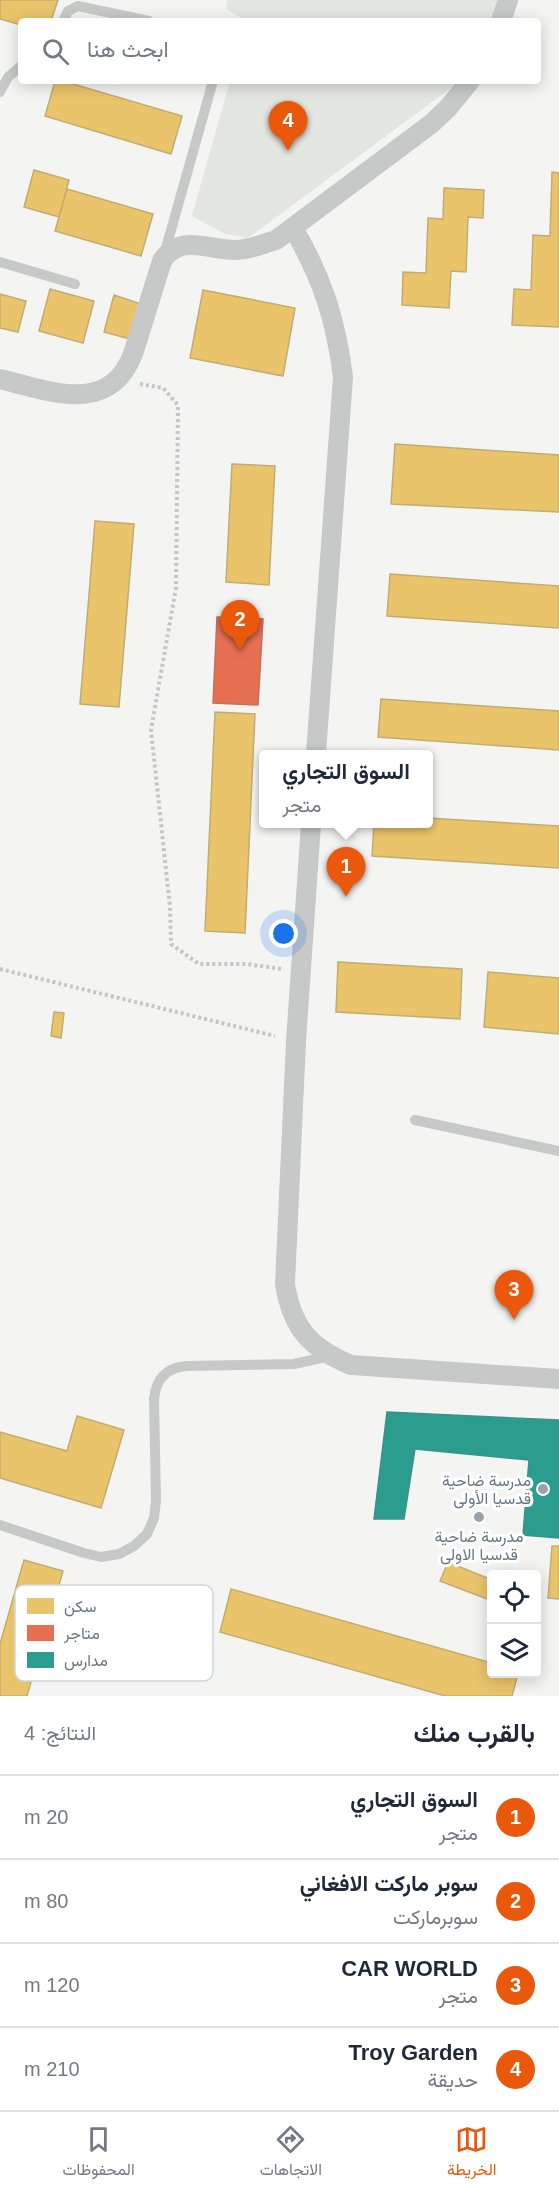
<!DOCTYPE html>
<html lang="ar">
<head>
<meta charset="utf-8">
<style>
  :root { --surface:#fff; --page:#f2f2f3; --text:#1f2937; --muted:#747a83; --line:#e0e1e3; --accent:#ea580c }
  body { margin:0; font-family:Helvetica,Vazirmatn,sans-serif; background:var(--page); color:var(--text); direction:rtl }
  .controls { position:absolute; right:18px; bottom:18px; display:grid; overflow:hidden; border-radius:6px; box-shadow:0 3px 15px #0003 }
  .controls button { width:54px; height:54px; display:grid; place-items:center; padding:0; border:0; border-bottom:2px solid var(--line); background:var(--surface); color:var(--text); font:30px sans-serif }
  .you { position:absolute; left:284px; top:934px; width:21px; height:21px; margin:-15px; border:4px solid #fff; border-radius:50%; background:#1a73e8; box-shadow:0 0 0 9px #1a73e833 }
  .badge { display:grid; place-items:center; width:39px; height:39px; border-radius:50%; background:var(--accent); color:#fff; font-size:20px; font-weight:700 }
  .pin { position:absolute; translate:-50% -50px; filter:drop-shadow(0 2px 3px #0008) }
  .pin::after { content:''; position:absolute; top:32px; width:21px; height:18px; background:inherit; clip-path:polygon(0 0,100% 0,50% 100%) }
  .popup { position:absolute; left:259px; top:750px; width:174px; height:78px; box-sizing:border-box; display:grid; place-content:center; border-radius:6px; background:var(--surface); filter:drop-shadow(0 2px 4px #0005); font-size:20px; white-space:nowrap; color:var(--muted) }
  .popup b { font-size:22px; color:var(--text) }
  .popup::after { content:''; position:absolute; left:50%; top:100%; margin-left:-12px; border:12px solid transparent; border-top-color:var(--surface) }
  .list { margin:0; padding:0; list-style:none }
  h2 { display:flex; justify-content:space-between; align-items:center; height:78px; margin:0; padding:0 24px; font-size:26px }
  h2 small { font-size:20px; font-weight:400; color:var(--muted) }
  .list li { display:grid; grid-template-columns:39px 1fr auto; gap:18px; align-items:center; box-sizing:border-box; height:84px; padding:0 24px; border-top:2px solid var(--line) }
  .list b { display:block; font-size:22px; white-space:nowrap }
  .list p { margin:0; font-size:20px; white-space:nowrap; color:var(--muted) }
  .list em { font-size:20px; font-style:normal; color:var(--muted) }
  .icon { flex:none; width:33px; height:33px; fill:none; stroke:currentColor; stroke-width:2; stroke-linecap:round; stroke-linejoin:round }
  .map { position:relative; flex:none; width:559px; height:1696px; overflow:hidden; direction:ltr }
  .search { position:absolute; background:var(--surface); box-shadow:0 3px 15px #0003; left:18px; right:18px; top:18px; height:66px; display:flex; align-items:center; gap:15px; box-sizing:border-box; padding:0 21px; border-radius:6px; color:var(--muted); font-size:22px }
  .sheet { height:414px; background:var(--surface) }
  nav { display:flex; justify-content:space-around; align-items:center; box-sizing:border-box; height:84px; border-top:2px solid var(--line); background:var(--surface); font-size:16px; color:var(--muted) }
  nav a { display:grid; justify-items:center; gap:3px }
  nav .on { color:var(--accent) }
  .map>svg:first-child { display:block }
  .green { fill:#e3e6e1 }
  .homes { fill:#e9c46a; stroke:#c2ad71; stroke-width:1.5 }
  .shops { fill:#e76f51; stroke:#c1715f; stroke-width:1.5 }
  .schools { fill:#2a9d8f; stroke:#3c918b; stroke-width:1.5 }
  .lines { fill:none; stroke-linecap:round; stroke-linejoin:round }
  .path { stroke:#c5c6c7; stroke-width:4; stroke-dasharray:3 3; stroke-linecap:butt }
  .lane { stroke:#c7c9c9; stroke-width:10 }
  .street { stroke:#c7c9c9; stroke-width:20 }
  .poi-dot { fill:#98a2a9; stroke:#fff; stroke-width:2 }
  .labels { text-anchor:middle; stroke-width:6; stroke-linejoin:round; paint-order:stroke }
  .poi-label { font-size:16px; fill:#677681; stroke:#fff; text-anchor:end }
  .key { fill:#fff; stroke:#d1d6d9; stroke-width:1.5 }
  .key-label { font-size:16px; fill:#677681 }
</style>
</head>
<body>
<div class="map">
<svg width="559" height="1696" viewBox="0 0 559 1696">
  <rect width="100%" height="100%" fill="#f4f4f3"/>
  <path class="green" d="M 227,0 L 504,0 L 495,21 L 247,21 L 226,9 Z
    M 230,81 L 457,81 L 455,85 L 248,238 L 225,234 L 192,216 Z"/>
  <path class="homes" d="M 0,0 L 58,0 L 51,21 L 21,21 L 21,25 L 0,19 Z
    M 55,81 L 63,81 L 182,116 L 171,154 L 45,116 Z
    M 34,170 L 69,180 L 59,217 L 24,207 Z
    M 552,172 L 559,173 L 559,327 L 512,325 L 514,289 L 531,290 L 533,235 L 550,236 Z
    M 444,188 L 484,190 L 483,218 L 468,217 L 466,272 L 451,271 L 449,308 L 402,305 L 403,272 L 426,273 L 428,218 L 443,219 Z
    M 67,189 L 153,214 L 141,256 L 55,231 Z
    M 50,289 L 94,301 L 83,343 L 39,331 Z
    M 203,290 L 295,308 L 283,376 L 190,358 Z
    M 0,294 L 26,301 L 18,332 L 0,328 Z
    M 114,295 L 141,304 L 130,339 L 104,332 Z
    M 395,444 L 559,455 L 559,512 L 391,504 Z
    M 232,464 L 275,466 L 269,585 L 226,582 Z
    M 95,521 L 134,524 L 119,707 L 80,704 Z
    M 390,574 L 559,586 L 559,628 L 387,616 Z
    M 381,699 L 559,711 L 559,750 L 378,737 Z
    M 215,712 L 255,714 L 245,933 L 205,931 Z
    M 428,818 L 559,826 L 559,868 L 372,856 L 374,824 L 428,824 Z
    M 338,962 L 462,969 L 460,1019 L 336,1012 Z
    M 488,972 L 559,978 L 559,1034 L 484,1027 Z
    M 54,1012 L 64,1013 L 61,1038 L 51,1036 Z
    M 77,1416 L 124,1430 L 101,1508 L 0,1478 L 0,1432 L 67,1451 Z
    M 552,1546 L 559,1546 L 559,1599 L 548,1598 Z
    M 24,1560 L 63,1571 L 27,1696 L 0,1696 L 0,1644 Z
    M 448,1562 L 492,1580 L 492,1601 L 440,1581 Z
    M 231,1589 L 492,1663 L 492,1674 L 518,1674 L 512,1696 L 445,1696 L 220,1632 Z"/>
  <path class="shops" d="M 217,617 L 263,619 L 258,705 L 213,703 Z"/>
  <path class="schools" d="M 387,1412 L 559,1420 L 559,1538 L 523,1535 L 529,1460 L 415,1449 L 404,1519 L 374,1519 Z"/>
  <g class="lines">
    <path class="path" d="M 140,384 L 163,388 L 178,405 L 176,588 L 151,730 L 170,907 L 171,944 L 199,964 L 246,964 L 282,969
      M 0,969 L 275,1036"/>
    <path class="lane" d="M 63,21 L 68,11 L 78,6 L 149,21
      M 0,92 L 8,77 L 21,66
      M 164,255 L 213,81
      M 0,262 L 75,284
      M 415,1120 L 559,1151
      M 0,1525 L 84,1553 L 101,1557 L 119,1554 L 134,1546 L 147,1534 L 154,1518 L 156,1501 L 154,1399 C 156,1379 166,1368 186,1366 L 294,1364 L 330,1356"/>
    <path class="street" d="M 501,21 L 508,0
      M 293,228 C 322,277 336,320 343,377 L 316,754
      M 0,379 C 49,391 109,416 133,354 L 162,261 C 180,233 208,250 235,250 C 249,250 263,244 276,240 L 431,124 L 448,108 L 470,81
      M 311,824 L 296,1041 L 285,1284 C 292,1328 310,1348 351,1365 L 559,1379"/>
  </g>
  <g class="poi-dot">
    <circle cx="543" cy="1489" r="6"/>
    <circle cx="479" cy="1517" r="6"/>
  </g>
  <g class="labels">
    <g class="poi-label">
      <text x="531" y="1486">مدرسة ضاحية<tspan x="531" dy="18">قدسيا الأولى</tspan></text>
      <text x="479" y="1542" text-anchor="middle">مدرسة ضاحية<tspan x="479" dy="18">قدسيا الاولى</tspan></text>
    </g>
  </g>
  <rect x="15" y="1585" width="198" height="96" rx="9" class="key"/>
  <rect x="27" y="1598" width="27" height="16" fill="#e9c46a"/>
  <rect x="27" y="1625" width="27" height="16" fill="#e76f51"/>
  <rect x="27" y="1652" width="27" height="16" fill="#2a9d8f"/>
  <g class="key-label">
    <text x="64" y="1612">سكن</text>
    <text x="64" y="1639">متاجر</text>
    <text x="64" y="1666">مدارس</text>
  </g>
</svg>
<div class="controls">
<button><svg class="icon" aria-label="locate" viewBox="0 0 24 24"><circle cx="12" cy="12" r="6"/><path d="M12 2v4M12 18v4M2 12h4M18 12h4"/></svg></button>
<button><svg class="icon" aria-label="layers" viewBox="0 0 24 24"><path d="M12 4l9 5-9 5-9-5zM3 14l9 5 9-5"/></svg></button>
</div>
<div class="you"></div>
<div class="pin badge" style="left:346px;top:897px">1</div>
<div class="popup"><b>السوق التجاري</b>متجر</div>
<div class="pin badge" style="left:240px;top:650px">2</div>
<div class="pin badge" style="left:514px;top:1320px">3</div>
<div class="pin badge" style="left:288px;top:151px">4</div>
<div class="search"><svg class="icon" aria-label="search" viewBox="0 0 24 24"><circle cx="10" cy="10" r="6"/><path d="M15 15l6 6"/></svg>ابحث هنا</div>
</div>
<section class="sheet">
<h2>بالقرب منك<small>النتائج: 4</small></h2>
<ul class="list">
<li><span class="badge">1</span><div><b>السوق التجاري</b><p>متجر</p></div><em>20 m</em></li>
<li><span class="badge">2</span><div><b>سوبر ماركت الافغاني</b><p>سوبرماركت</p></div><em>80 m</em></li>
<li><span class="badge">3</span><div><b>CAR WORLD</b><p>متجر</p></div><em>120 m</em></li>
<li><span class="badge">4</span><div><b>Troy Garden</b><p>حديقة</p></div><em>210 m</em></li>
</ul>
</section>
<nav>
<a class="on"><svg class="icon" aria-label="map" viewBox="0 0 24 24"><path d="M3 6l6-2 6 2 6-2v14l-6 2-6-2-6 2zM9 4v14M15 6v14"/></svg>الخريطة</a>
<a><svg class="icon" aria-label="directions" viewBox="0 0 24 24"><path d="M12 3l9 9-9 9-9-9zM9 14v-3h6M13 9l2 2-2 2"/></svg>الاتجاهات</a>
<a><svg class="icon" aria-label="saved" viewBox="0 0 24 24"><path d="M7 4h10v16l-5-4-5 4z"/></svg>المحفوظات</a>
</nav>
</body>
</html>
